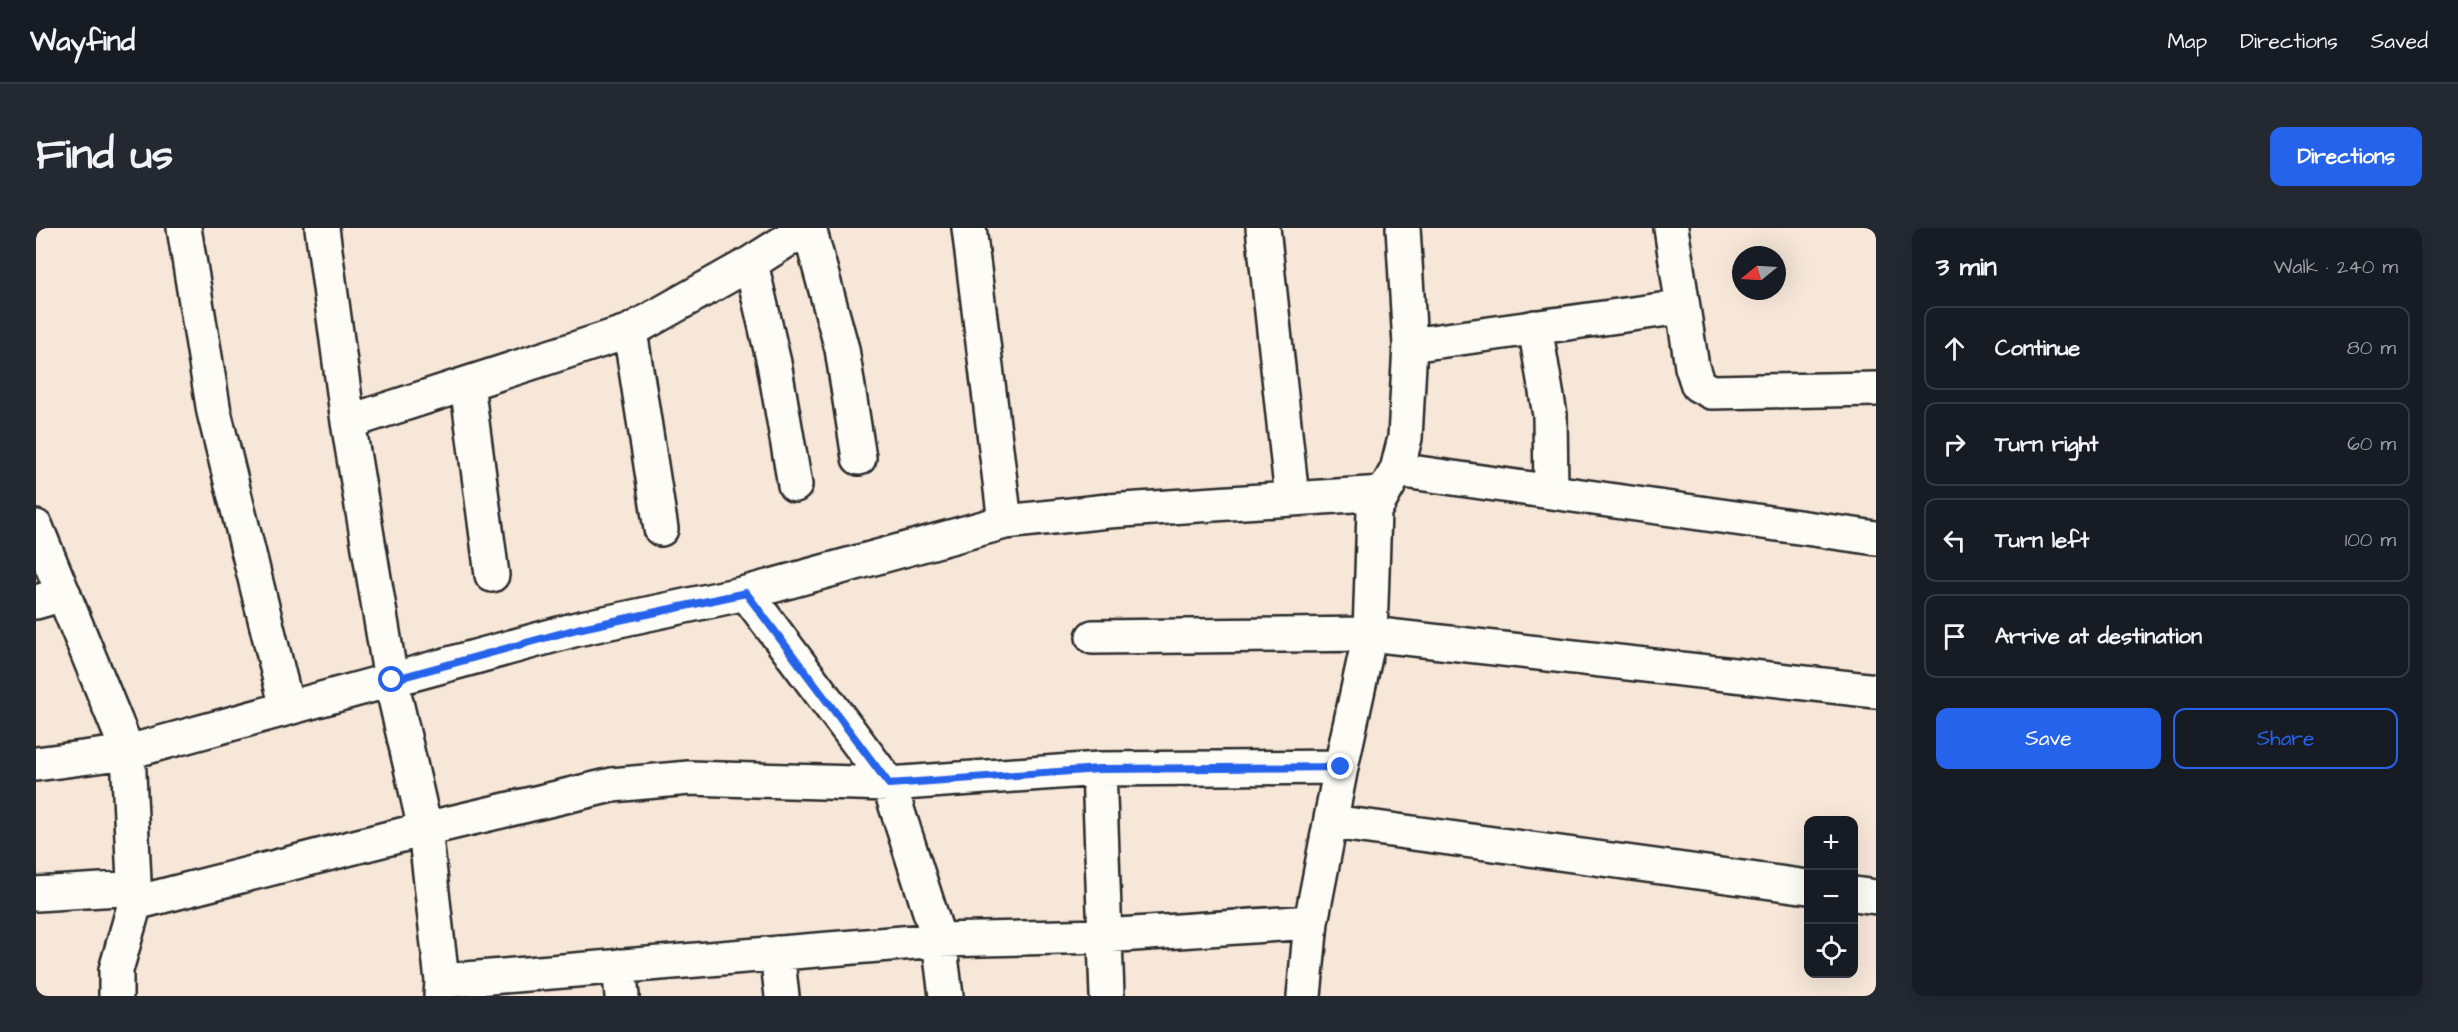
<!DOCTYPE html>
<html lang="en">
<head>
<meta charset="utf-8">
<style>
  :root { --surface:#171b24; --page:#242831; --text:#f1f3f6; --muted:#9ea1a6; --line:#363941; --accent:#2563eb }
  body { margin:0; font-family:"Architects Daughter",sans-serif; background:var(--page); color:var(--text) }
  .controls { position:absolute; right:18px; bottom:18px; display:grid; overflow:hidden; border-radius:12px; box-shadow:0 6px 24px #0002 }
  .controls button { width:54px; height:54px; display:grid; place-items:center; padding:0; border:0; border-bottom:2px solid var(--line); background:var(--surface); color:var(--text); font:30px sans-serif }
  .compass { position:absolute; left:1696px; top:18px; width:54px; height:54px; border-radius:50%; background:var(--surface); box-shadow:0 6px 24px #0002; rotate:252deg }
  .stop { position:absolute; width:18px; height:18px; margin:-14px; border:4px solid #2563eb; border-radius:50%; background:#fff }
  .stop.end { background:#2563eb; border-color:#fff; box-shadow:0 2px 6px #0008 }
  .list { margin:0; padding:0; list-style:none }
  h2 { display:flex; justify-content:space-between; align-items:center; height:78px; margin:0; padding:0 24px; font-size:26px }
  h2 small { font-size:20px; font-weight:400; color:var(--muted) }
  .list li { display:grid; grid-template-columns:39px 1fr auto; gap:18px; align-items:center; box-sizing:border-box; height:84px; margin:0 12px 12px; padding:0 12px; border:2px solid var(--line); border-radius:12px }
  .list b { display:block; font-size:22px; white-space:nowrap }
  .list em { font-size:20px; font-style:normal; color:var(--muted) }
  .actions { display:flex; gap:12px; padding:18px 24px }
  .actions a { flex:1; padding:14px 0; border:2px solid var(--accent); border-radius:12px; text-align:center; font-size:21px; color:var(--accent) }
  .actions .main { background:var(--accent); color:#fff }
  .icon { flex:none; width:33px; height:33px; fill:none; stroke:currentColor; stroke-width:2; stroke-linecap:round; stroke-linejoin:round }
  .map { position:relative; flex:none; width:1840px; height:768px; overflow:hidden; border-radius:12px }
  header { display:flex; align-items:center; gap:36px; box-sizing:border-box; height:84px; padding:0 30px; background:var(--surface); border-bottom:2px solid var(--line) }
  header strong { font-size:28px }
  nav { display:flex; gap:33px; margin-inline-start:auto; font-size:21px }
  .intro { display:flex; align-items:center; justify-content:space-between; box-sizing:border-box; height:144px; padding:0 36px }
  h1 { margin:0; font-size:42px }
  .button { padding:15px 27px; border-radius:12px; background:var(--accent); color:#fff; font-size:21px; font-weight:700 }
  main { display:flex; gap:36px; padding:0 36px }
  aside { flex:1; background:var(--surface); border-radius:12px; box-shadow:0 6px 24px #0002 }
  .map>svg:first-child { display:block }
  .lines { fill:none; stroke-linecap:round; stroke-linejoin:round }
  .minor-casing { stroke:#2b2b2b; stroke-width:38 }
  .minor { stroke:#fdfcf7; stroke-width:33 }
  .route { stroke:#2563eb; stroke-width:8 }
</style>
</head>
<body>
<header>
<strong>Wayfind</strong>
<nav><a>Map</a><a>Directions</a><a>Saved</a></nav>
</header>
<div class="intro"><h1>Find us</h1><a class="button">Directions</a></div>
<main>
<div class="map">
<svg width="1840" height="768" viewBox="0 0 1840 768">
  <rect width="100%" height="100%" fill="#f6e7d9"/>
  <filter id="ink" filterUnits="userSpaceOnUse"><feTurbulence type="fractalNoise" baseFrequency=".0167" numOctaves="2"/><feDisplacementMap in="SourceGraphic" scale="12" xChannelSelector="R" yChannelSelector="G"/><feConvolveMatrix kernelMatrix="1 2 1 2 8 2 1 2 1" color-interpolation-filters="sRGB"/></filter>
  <g filter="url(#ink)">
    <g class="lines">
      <defs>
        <path id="minor" d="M 148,0 L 178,184 L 251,480
          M 286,0 L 312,194 L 355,452 L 389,601 L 406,753 L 405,768
          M 773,0 L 806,121 L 823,230
          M 933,0 L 969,294
          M 1227,0 L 1256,270
          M 1635,0 L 1656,139 L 1662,157 L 1675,164 L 1840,161
          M 715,35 L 738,135 L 759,257
          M 1499,99 L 1514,187 L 1515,264
          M 594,103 L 625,301
          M 1374,117 L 1646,79
          M 431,156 L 456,347
          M 312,194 L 594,103 L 715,35 L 770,0
          M 1361,242 L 1840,310
          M 0,299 L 92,524 L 99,675 L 80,742 L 80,768
          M 710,365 L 853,556 L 903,712 L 910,768
          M 0,374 L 28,366
          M 1057,409 L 1334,406 L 1840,463
          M 0,536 L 92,524 L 541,401 L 710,365 L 969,294 L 1072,283 L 1347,265
          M 1063,541 L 1071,768
          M 1296,594 L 1772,659
          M 0,666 L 99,660
          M 1818,666 L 1840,669
          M 99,675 L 389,601 L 576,557 L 653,550 L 853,556 L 1063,541 L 1305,539
          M 741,725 L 746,768
          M 583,738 L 586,768
          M 406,753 L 903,712 L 1068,708 L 1275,694
          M 1268,768 L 1275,694 L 1305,539 L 1334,406 L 1338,283 L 1361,242 L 1369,210 L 1374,117 L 1367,0"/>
      </defs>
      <use href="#minor" class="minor-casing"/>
      <use href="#minor" class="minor"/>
    </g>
  </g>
  <g class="lines" filter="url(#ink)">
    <path class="route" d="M 356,452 L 541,401 L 710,365 L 853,556 L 1063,541 L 1305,539"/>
  </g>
</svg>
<div class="controls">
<button>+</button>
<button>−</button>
<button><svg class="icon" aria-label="locate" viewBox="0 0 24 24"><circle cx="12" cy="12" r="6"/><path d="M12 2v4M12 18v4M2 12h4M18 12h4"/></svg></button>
</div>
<svg class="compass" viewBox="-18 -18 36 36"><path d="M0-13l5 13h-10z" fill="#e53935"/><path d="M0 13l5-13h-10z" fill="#9ea1a6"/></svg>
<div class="stop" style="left:356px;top:452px"></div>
<div class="stop end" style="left:1305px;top:539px"></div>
</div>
<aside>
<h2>3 min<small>Walk · 240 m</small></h2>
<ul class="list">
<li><svg class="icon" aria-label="ahead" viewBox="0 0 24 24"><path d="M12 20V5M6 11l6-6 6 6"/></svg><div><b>Continue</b></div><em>80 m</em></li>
<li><svg class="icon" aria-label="right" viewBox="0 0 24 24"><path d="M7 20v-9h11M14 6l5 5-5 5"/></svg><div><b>Turn right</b></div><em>60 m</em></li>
<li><svg class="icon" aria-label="left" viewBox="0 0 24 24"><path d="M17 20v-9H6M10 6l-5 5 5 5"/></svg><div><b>Turn left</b></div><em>100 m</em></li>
<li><svg class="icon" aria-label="arrive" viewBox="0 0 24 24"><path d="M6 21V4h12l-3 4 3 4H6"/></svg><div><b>Arrive at destination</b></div></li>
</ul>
<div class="actions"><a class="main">Save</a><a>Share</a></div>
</aside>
</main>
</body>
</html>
